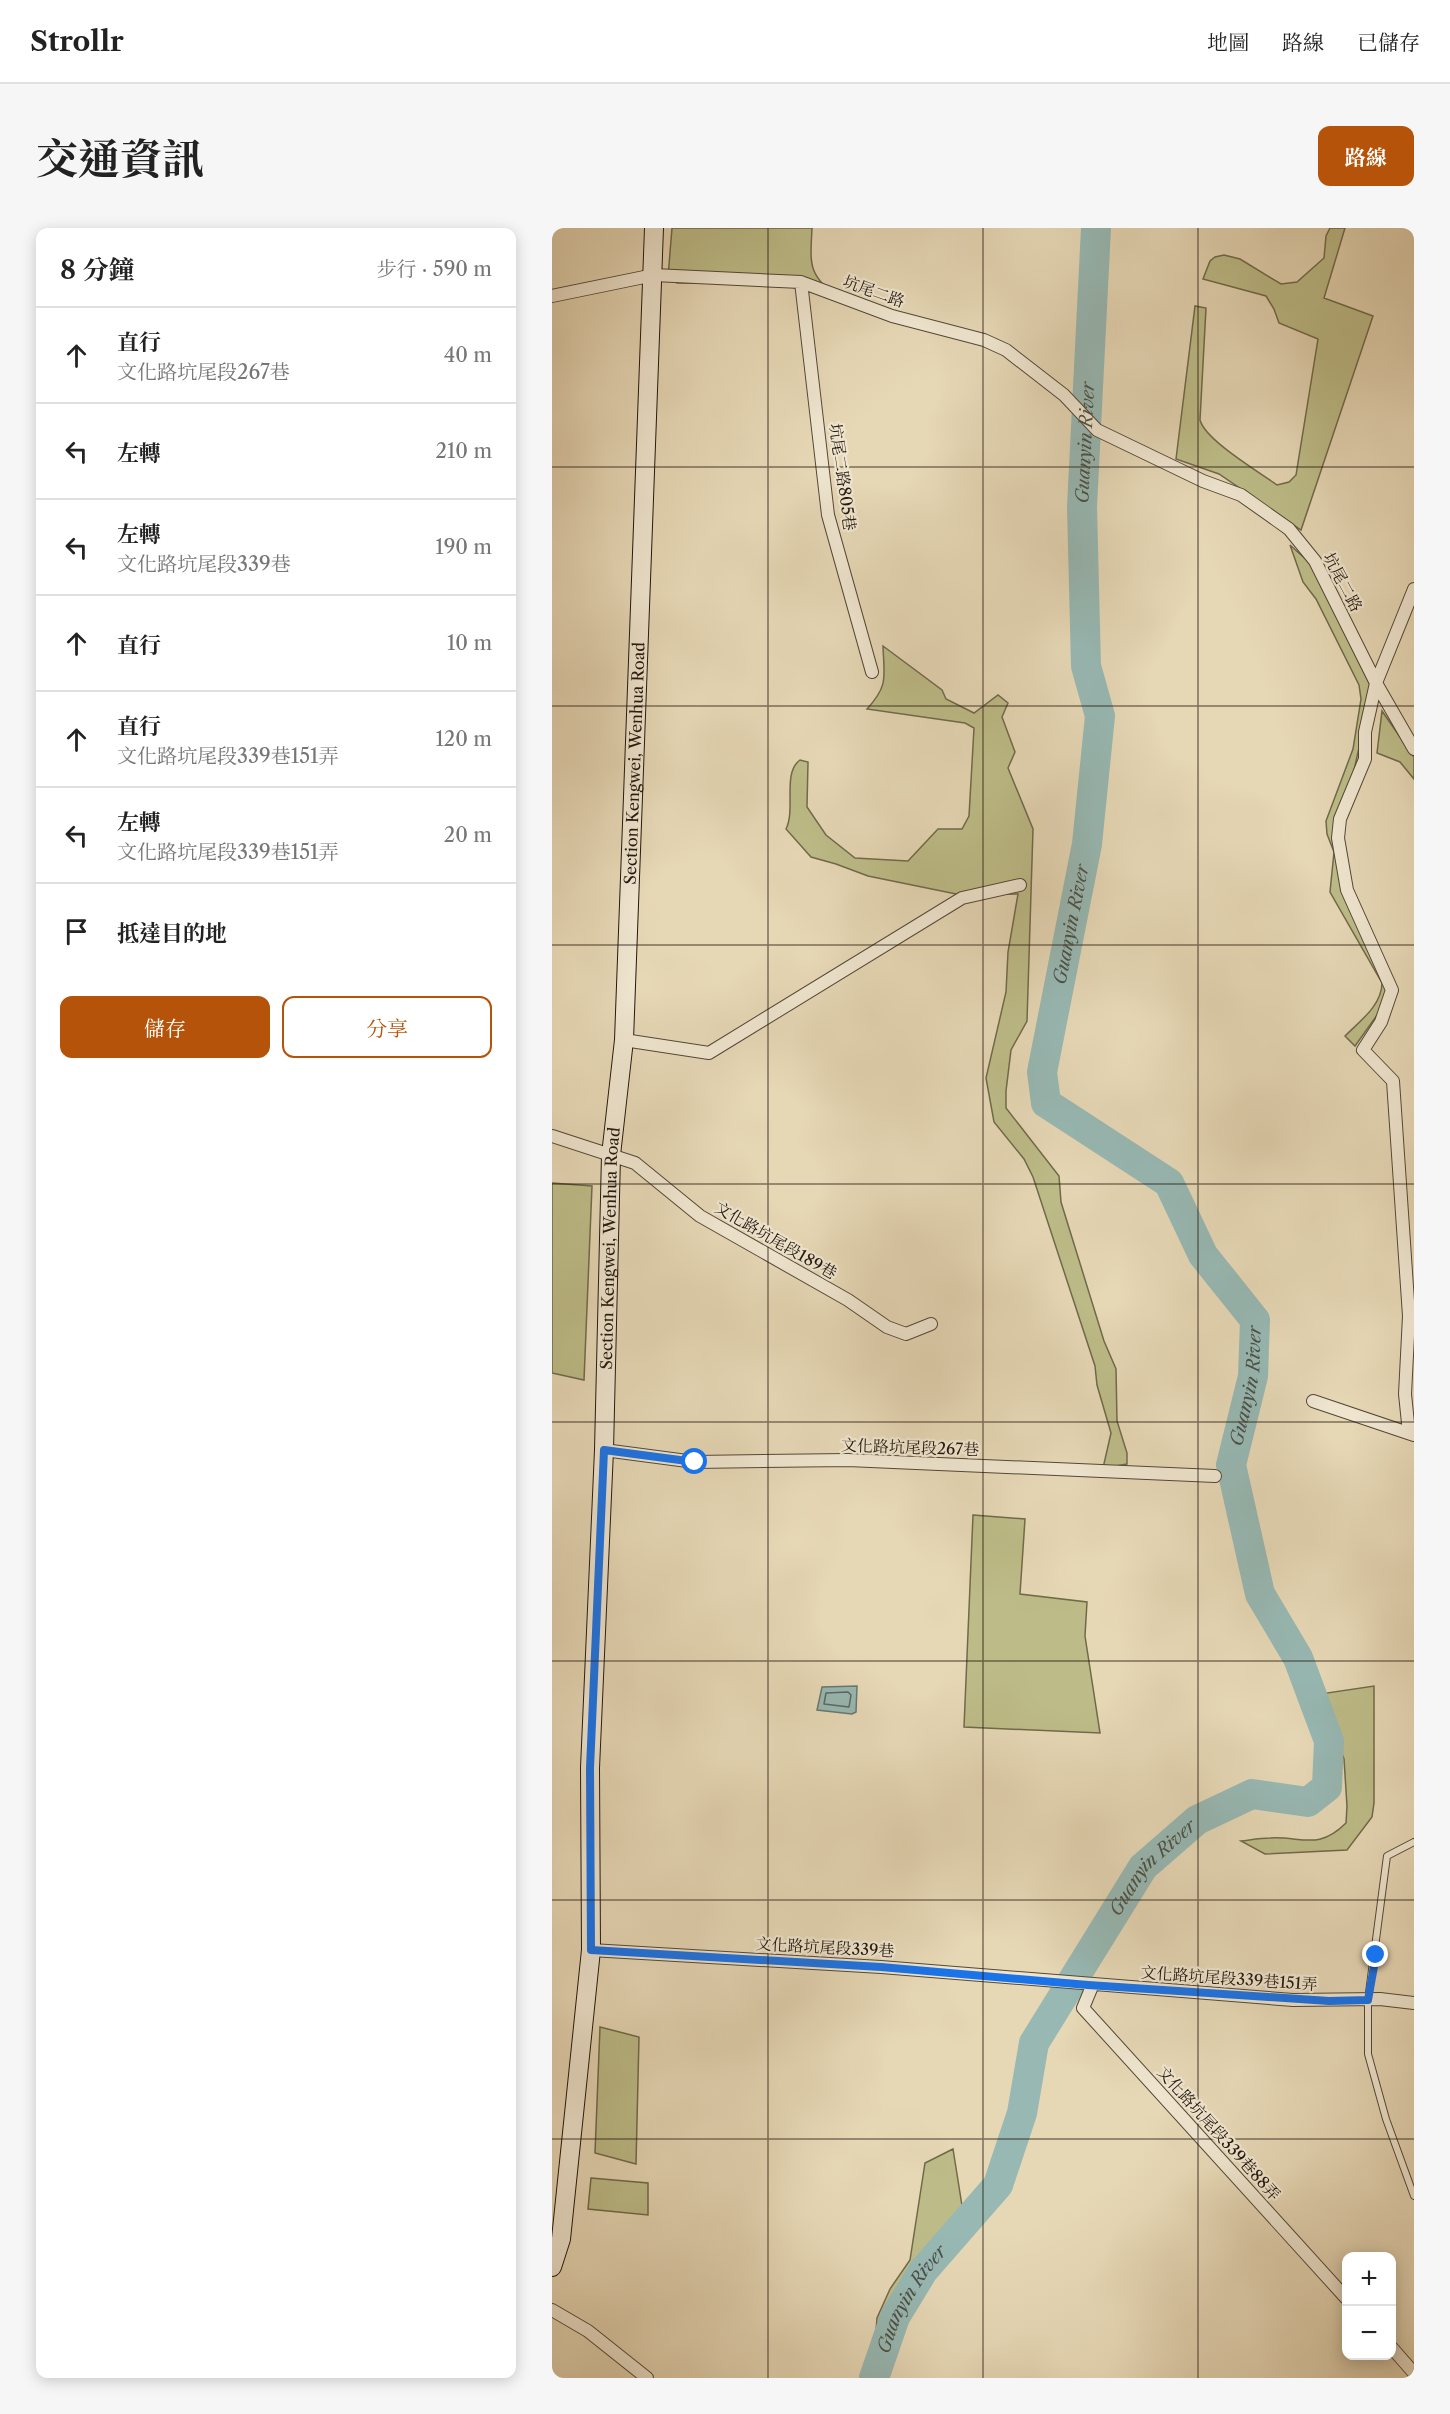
<!DOCTYPE html>
<html lang="zh-TW">
<head>
<meta charset="utf-8">
<style>
  :root { --surface:#fff; --page:#f6f6f6; --text:#222; --muted:#767676; --line:#e0e0e0; --accent:#b45309 }
  body { margin:0; font-family:"Libre Caslon Text","Noto Serif TC",serif; background:var(--page); color:var(--text) }
  .controls { position:absolute; right:18px; bottom:18px; display:grid; overflow:hidden; border-radius:12px; box-shadow:0 3px 15px #0003 }
  .controls button { width:54px; height:54px; display:grid; place-items:center; padding:0; border:0; border-bottom:2px solid var(--line); background:var(--surface); color:var(--text); font:30px sans-serif }
  .stop { position:absolute; width:18px; height:18px; margin:-14px; border:4px solid #1a73e8; border-radius:50%; background:#fff }
  .stop.end { background:#1a73e8; border-color:#fff; box-shadow:0 2px 6px #0008 }
  .list { margin:0; padding:0; list-style:none }
  h2 { display:flex; justify-content:space-between; align-items:center; height:78px; margin:0; padding:0 24px; font-size:26px }
  h2 small { font-size:20px; font-weight:400; color:var(--muted) }
  .list li { display:grid; grid-template-columns:39px 1fr auto; gap:18px; align-items:center; box-sizing:border-box; height:96px; padding:0 24px; border-top:2px solid var(--line) }
  .list b { display:block; font-size:22px; white-space:nowrap }
  .list p { margin:0; font-size:20px; white-space:nowrap; color:var(--muted) }
  .list em { font-size:20px; font-style:normal; color:var(--muted) }
  .actions { display:flex; gap:12px; padding:18px 24px }
  .actions a { flex:1; padding:14px 0; border:2px solid var(--accent); border-radius:12px; text-align:center; font-size:21px; color:var(--accent) }
  .actions .main { background:var(--accent); color:#fff }
  .icon { flex:none; width:33px; height:33px; fill:none; stroke:currentColor; stroke-width:2; stroke-linecap:round; stroke-linejoin:round }
  .map { position:relative; flex:none; width:862px; height:2150px; overflow:hidden; border-radius:12px }
  header { display:flex; align-items:center; gap:36px; box-sizing:border-box; height:84px; padding:0 30px; background:var(--surface); border-bottom:2px solid var(--line) }
  header strong { font-size:28px }
  nav { display:flex; gap:33px; margin-inline-start:auto; font-size:21px }
  .intro { display:flex; align-items:center; justify-content:space-between; box-sizing:border-box; height:144px; padding:0 36px }
  h1 { margin:0; font-size:42px }
  .button { padding:15px 27px; border-radius:12px; background:var(--accent); color:#fff; font-size:21px; font-weight:700 }
  main { display:flex; gap:36px; padding:0 36px }
  aside { flex:1; background:var(--surface); border-radius:12px; box-shadow:0 3px 15px #0003 }
  .map>svg:first-child { display:block }
  .green { fill:#bdbc88; stroke:#706a4b; stroke-width:1.5 }
  .water { fill:#97b8b3; stroke:#687871; stroke-width:1.5 }
  .lines { fill:none; stroke-linecap:round; stroke-linejoin:round }
  .shore { stroke:#5c6860; stroke-width:1.5 }
  .river { stroke:#97b8b3; stroke-width:30 }
  .lane-casing { stroke:#534838; stroke-width:8 }
  .street-casing { stroke:#534838; stroke-width:14 }
  .secondary-casing { stroke:#22180e; stroke-width:20 }
  .lane { stroke:#efe5cf; stroke-width:6 }
  .street { stroke:#efe5cf; stroke-width:12 }
  .secondary { stroke:#efe5cf; stroke-width:18 }
  .route { stroke:#1a73e8; stroke-width:8 }
  .grid { fill:none; stroke:#22180e; stroke-width:1.5; stroke-opacity:0.55 }
  .labels { text-anchor:middle; stroke-width:4.5; stroke-linejoin:round; paint-order:stroke }
  .street-label { font-size:16px; fill:#22180e; stroke:#efe5cf }
  .water-label { font-size:18px; font-style:italic; fill:#4b5048; stroke:#efe5cf }
</style>
</head>
<body>
<header>
<strong>Strollr</strong>
<nav><a>地圖</a><a>路線</a><a>已儲存</a></nav>
</header>
<div class="intro"><h1>交通資訊</h1><a class="button">路線</a></div>
<main>
<aside>
<h2>8 分鐘<small>步行 · 590 m</small></h2>
<ul class="list">
<li><svg class="icon" aria-label="ahead" viewBox="0 0 24 24"><path d="M12 20V5M6 11l6-6 6 6"/></svg><div><b>直行</b><p>文化路坑尾段267巷</p></div><em>40 m</em></li>
<li><svg class="icon" aria-label="left" viewBox="0 0 24 24"><path d="M17 20v-9H6M10 6l-5 5 5 5"/></svg><div><b>左轉</b></div><em>210 m</em></li>
<li><svg class="icon" aria-label="left" viewBox="0 0 24 24"><path d="M17 20v-9H6M10 6l-5 5 5 5"/></svg><div><b>左轉</b><p>文化路坑尾段339巷</p></div><em>190 m</em></li>
<li><svg class="icon" aria-label="ahead" viewBox="0 0 24 24"><path d="M12 20V5M6 11l6-6 6 6"/></svg><div><b>直行</b></div><em>10 m</em></li>
<li><svg class="icon" aria-label="ahead" viewBox="0 0 24 24"><path d="M12 20V5M6 11l6-6 6 6"/></svg><div><b>直行</b><p>文化路坑尾段339巷151弄</p></div><em>120 m</em></li>
<li><svg class="icon" aria-label="left" viewBox="0 0 24 24"><path d="M17 20v-9H6M10 6l-5 5 5 5"/></svg><div><b>左轉</b><p>文化路坑尾段339巷151弄</p></div><em>20 m</em></li>
<li><svg class="icon" aria-label="arrive" viewBox="0 0 24 24"><path d="M6 21V4h12l-3 4 3 4H6"/></svg><div><b>抵達目的地</b></div></li>
</ul>
<div class="actions"><a class="main">儲存</a><a>分享</a></div>
</aside>
<div class="map">
<svg width="862" height="2150" viewBox="0 0 862 2150">
  <rect width="100%" height="100%" fill="#e6d7b5"/>
  <filter id="stains"><feTurbulence type="fractalNoise" baseFrequency=".00333" numOctaves="4"/><feColorMatrix values="0 0 0 0 .2 0 0 0 0 .09 0 0 0 0 .02 0 0 0 .5 -.17"/></filter>
  <radialGradient id="worn" r=".72"><stop offset=".6" stop-color="#630" stop-opacity="0"/><stop offset="1" stop-color="#630" stop-opacity=".3"/></radialGradient>
  <path class="green" d="M 120,0 L 260,0 C 258,40 256,45 288,72 L 225,55 L 125,55 L 116,49 Z
    M 778,0 L 793,0 L 772,70 L 821,88 L 749,302 L 667,246 L 624,231 L 643,78 L 654,80 L 648,192 C 653,212 707,244 725,257 L 737,254 L 744,247 L 766,111 L 727,95 L 722,81 L 714,68 L 651,51 L 658,33 L 663,29 L 672,27 L 688,31 L 729,56 L 745,54 L 772,30 L 774,8 Z
    M 738,317 L 758,335 L 820,461 L 799,556 L 785,597 L 794,663 L 838,769 L 803,818 L 793,808 C 808,793 830,777 830,755 L 778,664 L 782,624 L 775,606 L 774,593 L 801,521 L 809,471 L 807,457 L 764,371 L 751,354 Z
    M 331,418 L 390,462 L 394,471 L 422,485 L 446,467 L 456,475 L 450,489 L 463,524 L 456,540 L 481,601 L 475,793 L 459,822 L 454,863 L 454,880 L 507,948 L 509,974 L 552,1113 L 564,1141 L 565,1193 L 575,1225 L 575,1236 L 551,1240 L 559,1205 L 545,1157 L 543,1138 L 481,949 L 472,931 L 442,894 L 434,850 L 454,764 L 456,724 L 466,666 L 409,667 L 316,648 L 284,636 L 259,629 L 234,601 C 244,581 230,545 248,532 L 256,534 L 255,579 L 274,607 L 303,630 L 356,633 L 386,601 L 410,601 L 417,588 L 422,500 L 413,495 L 315,481 C 337,457 332,449 331,418 Z
    M 830,483 L 862,529 L 862,551 L 848,534 L 825,525 Z
    M 0,955 L 40,958 L 32,1152 L 0,1145 Z
    M 421,1287 L 473,1291 L 468,1366 L 535,1374 L 533,1408 L 548,1505 L 412,1499 Z
    M 822,1458 L 822,1575 L 820,1589 L 795,1622 L 713,1626 L 689,1613 C 698,1612 708,1610 718,1610 C 750,1608 766,1623 794,1595 L 795,1578 L 792,1531 L 768,1466 Z
    M 48,1799 L 87,1809 L 84,1936 L 43,1925 Z
    M 401,1921 L 411,1984 L 364,2041 L 351,2067 L 329,2130 L 322,2129 L 325,2090 L 338,2061 L 358,2032 L 373,1935 Z
    M 39,1950 L 96,1955 L 96,1987 L 36,1981 Z"/>
  <path class="water" d="M 305,1458 L 304,1484 L 300,1486 L 265,1482 L 270,1459 Z"/>
  <g class="lines">
    <path class="shore" d="M 296,1464 L 299,1467 L 297,1479 L 272,1476 L 274,1465 Z"/>
    <path class="river" id="s1" d="M 322,2150 L 343,2089 L 371,2043 L 446,1957 L 470,1885 L 482,1815 L 591,1639 L 645,1592 L 700,1566 L 756,1574 L 775,1559 L 777,1513 L 746,1430 L 708,1366 L 679,1237 L 701,1148 L 703,1092 L 651,1027 L 617,955 L 494,875 L 490,844 L 535,616 L 548,488 L 534,438 L 530,279 L 544,0"/>
    <defs>
      <path id="lane" d="M 862,1614 L 835,1628 L 816,1772 L 816,1826 L 834,1891 L 862,1968"/>
      <path id="street" d="M 249,54 L 276,287 L 320,444
        M 0,68 L 102,47 L 249,54 L 340,88 L 432,112 L 454,122 L 512,167 L 545,202 L 651,253 L 689,267 L 737,301 L 763,333 L 824,455 L 862,521
        M 72,812 L 157,825 L 410,670 L 468,657
        M 0,908 L 83,935 L 148,988 L 296,1072 L 335,1099 L 354,1106 L 379,1096
        M 761,1173 L 862,1207
        M 857,1205 L 853,1166 L 857,1088 L 841,853 L 811,822 L 829,794 L 840,762 L 795,662 L 786,610 L 788,591 L 813,531 L 813,504 L 824,455 L 862,361
        M 52,1222 L 143,1234 L 296,1232 L 663,1248
        M 39,1722 L 329,1739 L 741,1772 L 828,1771 L 862,1775
        M 541,1756 L 531,1780 L 794,2070
        M 0,2082 L 36,2103 L 95,2150
        M 840,2120 L 862,2145"/>
      <g id="secondary">
        <path id="s2" d="M 0,2039 L 9,2011 L 39,1722 L 38,1540 L 52,1222 L 59,927 L 72,812 L 102,0"/>
      </g>
    </defs>
    <use href="#lane" class="lane-casing"/>
    <use href="#street" class="street-casing"/>
    <use href="#secondary" class="secondary-casing"/>
    <use href="#lane" class="lane"/>
    <use href="#street" class="street"/>
    <use href="#secondary" class="secondary"/>
  </g>
  <g class="lines">
    <path class="route" d="M 143,1234 L 52,1222 L 38,1540 L 39,1722 L 329,1739 L 536,1757 L 777,1773 L 816,1772 L 824,1727"/>
  </g>
  <path class="grid" d="M 216,0 L 216,2150M 431,0 L 431,2150M 646,0 L 646,2150M 0,239 L 862,239M 0,478 L 862,478M 0,717 L 862,717M 0,956 L 862,956M 0,1194 L 862,1194M 0,1433 L 862,1433M 0,1672 L 862,1672M 0,1911 L 862,1911"/>
  <g class="labels">
    <g class="street-label">
      <text transform="translate(322 63) rotate(20)" y="6">坑尾二路</text>
      <text transform="translate(291 249) rotate(82)" y="6">坑尾二路805巷</text>
      <text transform="translate(791 354) rotate(62)" y="6">坑尾二路</text>
      <text dy="6" stroke="none"><textPath href="#s2" startOffset="1508">Section Kengwei, Wenhua Road</textPath></text>
      <text transform="translate(224 1012) rotate(30)" y="6">文化路坑尾段189巷</text>
      <text dy="6" stroke="none"><textPath href="#s2" startOffset="1022">Section Kengwei, Wenhua Road</textPath></text>
      <text transform="translate(358 1219) rotate(2)" y="6">文化路坑尾段267巷</text>
      <text transform="translate(273 1719) rotate(3)" y="6">文化路坑尾段339巷</text>
      <text transform="translate(677 1750) rotate(4)" y="6">文化路坑尾段339巷151弄</text>
      <text transform="translate(667 1905) rotate(48)" y="6">文化路坑尾段339巷88弄</text>
    </g>
    <g class="water-label">
      <text dy="6" stroke="none"><textPath href="#s1" startOffset="2266">Guanyin River</textPath></text>
      <text dy="6" stroke="none"><textPath href="#s1" startOffset="1780">Guanyin River</textPath></text>
      <text dy="6" stroke="none"><textPath href="#s1" startOffset="1222">Guanyin River</textPath></text>
      <text dy="6" stroke="none"><textPath href="#s1" startOffset="592">Guanyin River</textPath></text>
      <text dy="6" stroke="none"><textPath href="#s1" startOffset="88">Guanyin River</textPath></text>
    </g>
  </g>
  <rect width="100%" height="100%" filter="url(#stains)"/>
  <rect width="100%" height="100%" fill="url(#worn)"/>
</svg>
<div class="controls">
<button>+</button>
<button>−</button>
</div>
<div class="stop" style="left:143px;top:1234px"></div>
<div class="stop end" style="left:824px;top:1727px"></div>
</div>
</main>
</body>
</html>
